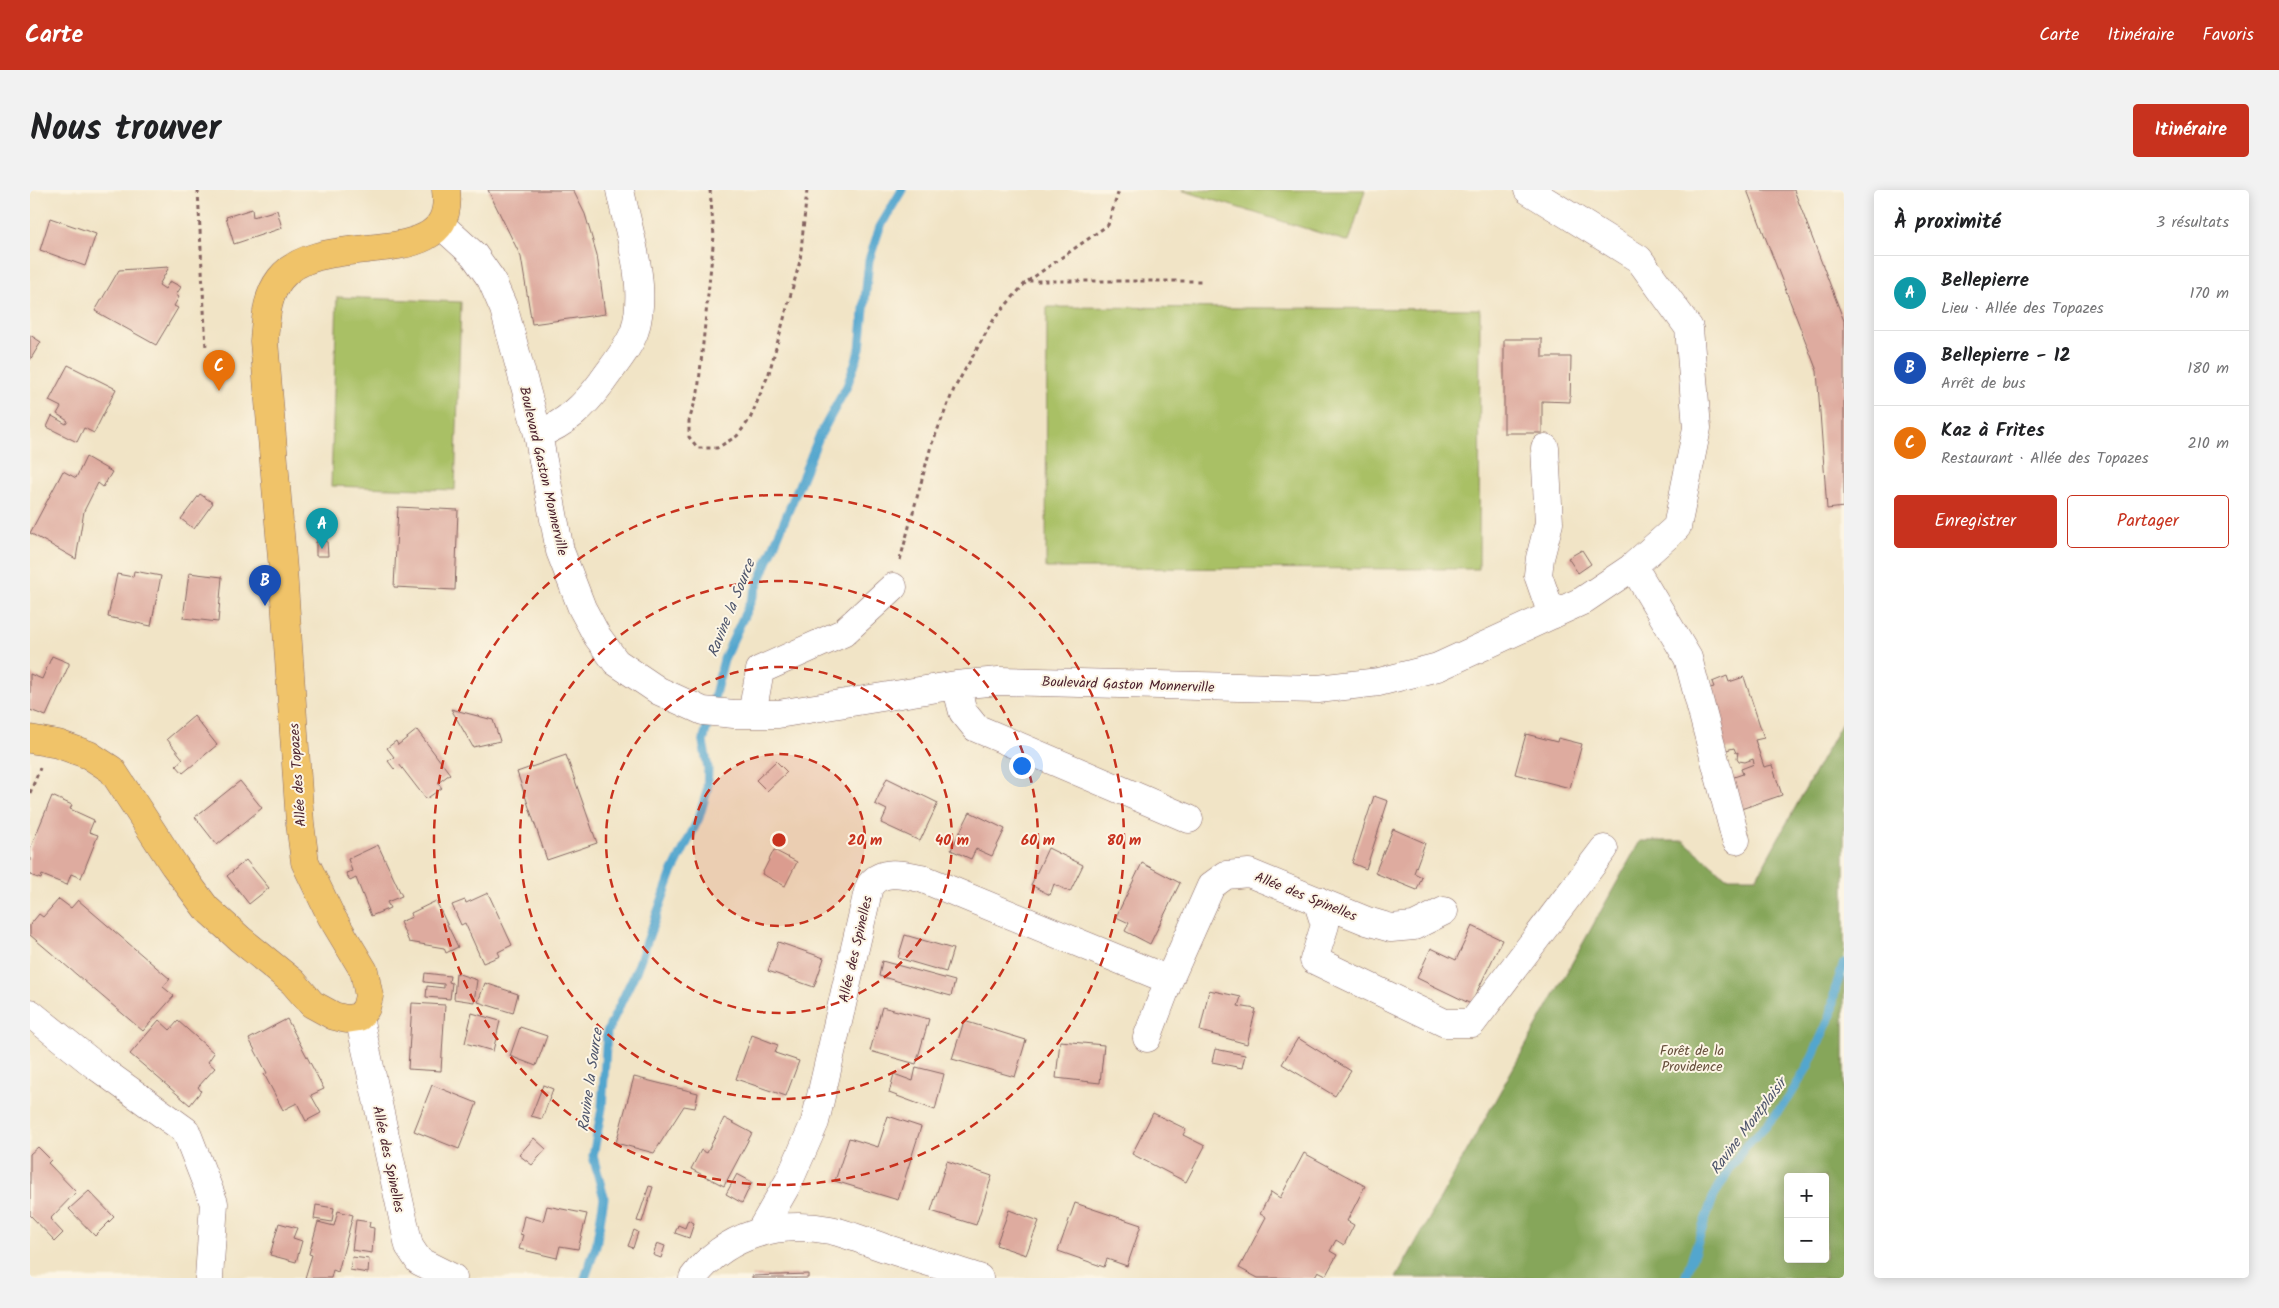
<!DOCTYPE html>
<html lang="fr">
<head>
<meta charset="utf-8">
<style>
  :root { --surface:#fff; --page:#f2f2f2; --text:#202124; --muted:#757577; --line:#e0e0e0; --accent:#c8321e }
  body { margin:0; font-family:Kalam,sans-serif; background:var(--page); color:var(--text) }
  .controls { position:absolute; right:15px; bottom:15px; display:grid; overflow:hidden; border-radius:5px; box-shadow:0 2px 12px #0003 }
  .controls button { width:45px; height:45px; display:grid; place-items:center; padding:0; border:0; border-bottom:1px solid var(--line); background:var(--surface); color:var(--text); font:25px sans-serif }
  .you { position:absolute; left:991px; top:575px; width:18px; height:18px; margin:-12px; border:4px solid #fff; border-radius:50%; background:#1a73e8; box-shadow:0 0 0 8px #1a73e833 }
  .badge { display:grid; place-items:center; width:32px; height:32px; border-radius:50%; background:var(--accent); color:#fff; font-size:16px; font-weight:700 }
  .pin { position:absolute; translate:-50% -41px; filter:drop-shadow(0 1px 2px #0008) }
  .pin::after { content:''; position:absolute; top:26px; width:18px; height:15px; background:inherit; clip-path:polygon(0 0,100% 0,50% 100%) }
  .list { margin:0; padding:0; list-style:none }
  h2 { display:flex; justify-content:space-between; align-items:center; height:65px; margin:0; padding:0 20px; font-size:21px }
  h2 small { font-size:16px; font-weight:400; color:var(--muted) }
  .list li { display:grid; grid-template-columns:32px 1fr auto; gap:15px; align-items:center; box-sizing:border-box; height:75px; padding:0 20px; border-top:1px solid var(--line) }
  .list b { display:block; font-size:19px; white-space:nowrap }
  .list p { margin:0; font-size:16px; white-space:nowrap; color:var(--muted) }
  .list em { font-size:16px; font-style:normal; color:var(--muted) }
  .actions { display:flex; gap:10px; padding:15px 20px }
  .actions a { flex:1; padding:11px 0; border:1px solid var(--accent); border-radius:5px; text-align:center; font-size:18px; color:var(--accent) }
  .actions .main { background:var(--accent); color:#fff }
  .map { position:relative; flex:none; width:1814px; height:1088px; overflow:hidden; border-radius:5px }
  header { display:flex; align-items:center; gap:30px; box-sizing:border-box; height:70px; padding:0 25px; background:var(--accent); color:#fff }
  header strong { font-size:24px }
  nav { display:flex; gap:28px; margin-inline-start:auto; font-size:18px }
  .intro { display:flex; align-items:center; justify-content:space-between; box-sizing:border-box; height:120px; padding:0 30px }
  h1 { margin:0; font-size:35px }
  .button { padding:12px 22px; border-radius:5px; background:var(--accent); color:#fff; font-size:18px; font-weight:700 }
  main { display:flex; gap:30px; padding:0 30px }
  aside { flex:1; background:var(--surface); border-radius:5px; box-shadow:0 2px 12px #0003 }
  .map>svg:first-child { display:block }
  .green { fill:#a9c065; stroke:#7a7048 }
  .forest { fill:#86a65a; stroke:#686242; fill-rule:evenodd }
  .lines { fill:none; stroke-linecap:round; stroke-linejoin:round }
  .stream { stroke:#53a6ce; stroke-width:9 }
  .building { fill:#deab9f }
  .minor-casing { stroke:#846461; stroke-width:29 }
  .major-casing { stroke:#846461; stroke-width:29 }
  .path { stroke:#846461; stroke-width:3; stroke-dasharray:4 4; stroke-linecap:butt }
  .minor { stroke:#fff; stroke-width:28 }
  .major { stroke:#f0c369; stroke-width:28 }
  .ring { fill:none; stroke:#c8321e; stroke-width:2.5; stroke-dasharray:9 6 }
  .labels { text-anchor:middle; stroke-width:4; stroke-linejoin:round; paint-order:stroke }
  .street-label { font-size:14px; fill:#4a1f2b; stroke:#fcf5e5 }
  .park-label { font-size:14px; fill:#664f3c; stroke:#fcf5e5 }
  .water-label { font-size:15px; font-style:italic; fill:#4e556c; stroke:#fcf5e5 }
  .centre { fill:#c8321e; stroke:#fcf5e5; stroke-width:2.5 }
  .ring-label { font-size:15px; text-anchor:middle; font-weight:bold; fill:#c8321e; stroke:#fcf5e5; stroke-width:4; stroke-linejoin:round; paint-order:stroke }
</style>
</head>
<body>
<header>
<strong>Carte</strong>
<nav><a>Carte</a><a>Itinéraire</a><a>Favoris</a></nav>
</header>
<div class="intro"><h1>Nous trouver</h1><a class="button">Itinéraire</a></div>
<main>
<div class="map">
<svg width="1814" height="1088" viewBox="0 0 1814 1088">
  <rect width="100%" height="100%" fill="#fcf5e5"/>
  <filter id="ink" filterUnits="userSpaceOnUse"><feTurbulence type="fractalNoise" baseFrequency=".02" numOctaves="2"/><feDisplacementMap in="SourceGraphic" scale="10" xChannelSelector="R" yChannelSelector="G"/><feConvolveMatrix kernelMatrix="1 2 1 2 8 2 1 2 1" color-interpolation-filters="sRGB"/></filter>
  <filter id="wash" filterUnits="userSpaceOnUse"><feTurbulence type="fractalNoise" baseFrequency=".0096" numOctaves="4" result="noise"/><feDisplacementMap in="SourceGraphic" scale="20" xChannelSelector="R" yChannelSelector="G"/><feGaussianBlur stdDeviation="1.12" result="paint"/><feColorMatrix in="noise" values="0 0 0 0 0 0 0 0 0 0 0 0 0 0 0 0 0 1.4 0 .05"/><feComposite in="paint" operator="in"/></filter>
  <g filter="url(#wash)">
    <rect width="100%" height="100%" fill="#f1e4c6"/>
    <path class="green" d="M 1151,0 L 1335,0 L 1319,52 Z
      M 307,107 L 431,112 L 425,300 L 301,296 Z
      M 1017,117 L 1450,119 L 1449,379 L 1016,378 Z"/>
    <path class="forest" d="M 1814,529 L 1814,1088 L 1366,1088 L 1610,651 L 1654,651 L 1696,687 L 1727,687 ZM 1758,987 L 1795,987 L 1795,1069 L 1758,1069 Z"/>
    <g class="lines">
      <path class="stream" d="M 555,1088 L 566,1056 L 574,1008 L 563,966 L 572,918 L 577,842 L 607,779 L 641,685 L 669,628 L 677,601 L 678,578 L 673,552 L 694,469 L 724,404 L 789,247 L 817,196 L 830,159 L 839,70 L 850,37 L 872,0
        M 1655,1088 L 1683,1008 L 1698,981 L 1715,957 L 1739,932 L 1758,909 L 1777,878 L 1801,825 L 1805,800 L 1814,773"/>
    </g>
    <g id="blocks">
      <path class="building" d="M 458,0 L 543,0 L 555,24 L 567,65 L 575,124 L 502,134 L 491,67 Z
        M 1717,0 L 1764,0 L 1814,131 L 1814,317 L 1797,319 L 1787,181 Z
        M 222,19 L 223,27 L 247,20 L 252,38 L 204,54 L 196,27 Z
        M 20,28 L 66,44 L 55,76 L 10,60 Z
        M 139,77 L 129,95 L 135,99 L 140,91 L 151,97 L 146,105 L 149,107 L 144,116 L 148,118 L 126,155 L 65,121 L 89,80 Z
        M 0,145 L 11,152 L 0,170 Z
        M 1474,149 L 1512,149 L 1512,167 L 1541,167 L 1540,212 L 1512,211 L 1512,243 L 1474,243 Z
        M 38,175 L 86,199 L 64,243 L 54,238 L 47,252 L 17,237 L 22,226 L 36,234 L 38,231 L 27,224 L 31,217 L 19,211 Z
        M 56,267 L 82,282 L 73,297 L 68,293 L 54,321 L 46,369 L 0,343 L 33,281 L 46,288 Z
        M 170,304 L 183,313 L 164,339 L 151,329 Z
        M 368,317 L 428,320 L 425,400 L 364,397 Z
        M 297,351 L 298,366 L 286,366 L 286,352 Z
        M 1552,360 L 1561,374 L 1548,383 L 1538,368 Z
        M 104,381 L 131,386 L 121,436 L 78,427 L 87,384 L 103,387 Z
        M 159,383 L 192,387 L 188,432 L 153,428 Z
        M 22,466 L 39,473 L 39,475 L 16,526 L 0,520 L 0,484 L 12,489 Z
        M 1697,486 L 1699,492 L 1714,487 L 1734,548 L 1725,550 L 1734,577 L 1742,575 L 1752,605 L 1711,619 L 1701,588 L 1713,584 L 1711,579 L 1724,574 L 1723,569 L 1715,572 L 1709,571 L 1707,568 L 1708,562 L 1706,563 L 1704,558 L 1692,561 L 1673,500 L 1684,497 L 1682,492 Z
        M 421,519 L 463,530 L 470,551 L 443,557 Z
        M 164,526 L 187,555 L 153,583 L 146,575 L 153,569 L 137,549 Z
        M 387,540 L 420,584 L 408,593 L 412,598 L 396,609 L 369,574 L 364,579 L 358,571 L 364,567 L 357,558 L 366,551 L 368,555 Z
        M 1496,544 L 1527,552 L 1528,548 L 1552,554 L 1540,598 L 1485,584 Z
        M 536,565 L 567,653 L 517,670 L 487,582 Z
        M 746,571 L 757,582 L 737,601 L 726,590 Z
        M 857,588 L 908,613 L 890,651 L 851,633 L 857,620 L 845,614 Z
        M 210,591 L 232,618 L 187,655 L 165,627 Z
        M 22,606 L 42,615 L 40,619 L 64,630 L 59,642 L 68,645 L 51,688 L 41,684 L 37,695 L 12,685 L 11,689 L 0,685 L 0,659 Z
        M 1344,606 L 1358,611 L 1336,679 L 1322,673 Z
        M 940,622 L 975,639 L 962,666 L 946,659 L 941,669 L 921,660 Z
        M 1363,639 L 1395,653 L 1384,683 L 1392,687 L 1387,700 L 1345,683 Z
        M 348,655 L 372,706 L 357,712 L 360,718 L 341,726 L 326,688 L 320,691 L 316,683 L 322,681 L 318,669 Z
        M 1018,658 L 1053,675 L 1040,702 L 1024,694 L 1020,705 L 1001,695 Z
        M 744,660 L 767,672 L 755,696 L 732,684 Z
        M 216,670 L 239,698 L 219,714 L 197,686 Z
        M 1112,673 L 1150,693 L 1120,754 L 1095,741 L 1099,733 L 1086,727 Z
        M 458,703 L 482,755 L 468,762 L 470,766 L 453,773 L 435,733 L 431,735 L 422,715 L 435,710 L 436,713 Z
        M 29,709 L 41,718 L 48,710 L 140,789 L 133,797 L 144,806 L 113,841 L 0,745 L 0,735 L 9,724 L 13,727 Z
        M 406,711 L 428,757 L 416,763 L 414,758 L 379,752 L 370,732 L 382,727 L 381,723 Z
        M 1442,736 L 1472,750 L 1441,814 L 1387,788 L 1401,758 L 1426,770 Z
        M 875,745 L 923,759 L 916,782 L 868,768 Z
        M 748,752 L 794,768 L 784,797 L 738,781 Z
        M 852,771 L 925,791 L 921,806 L 849,786 Z
        M 395,783 L 420,786 L 419,792 L 422,793 L 420,809 L 396,807 L 397,796 L 414,798 L 414,794 L 394,792 Z
        M 426,783 L 447,790 L 444,812 L 424,809 Z
        M 455,793 L 488,804 L 483,823 L 448,812 Z
        M 1179,800 L 1211,807 L 1208,816 L 1226,819 L 1217,854 L 1170,841 Z
        M 382,813 L 415,815 L 411,881 L 378,879 Z
        M 852,817 L 899,829 L 886,874 L 840,861 Z
        M 442,823 L 470,831 L 463,861 L 435,853 Z
        M 257,829 L 294,899 L 281,905 L 291,923 L 276,931 L 267,913 L 253,920 L 234,884 L 237,883 L 219,849 Z
        M 129,830 L 140,840 L 148,831 L 184,863 L 178,872 L 185,878 L 168,897 L 171,901 L 160,915 L 100,864 Z
        M 934,831 L 996,850 L 985,887 L 922,869 Z
        M 490,837 L 517,846 L 506,876 L 480,866 Z
        M 722,845 L 748,855 L 745,863 L 769,871 L 756,906 L 706,889 Z
        M 1268,848 L 1321,881 L 1305,906 L 1252,874 Z
        M 1030,851 L 1074,855 L 1070,893 L 1026,888 Z
        M 1185,859 L 1215,865 L 1212,878 L 1182,872 Z
        M 886,877 L 914,884 L 905,920 L 859,903 L 864,884 L 883,891 Z
        M 604,887 L 668,903 L 665,918 L 654,916 L 624,963 L 586,953 Z
        M 402,895 L 447,913 L 429,959 L 384,941 Z
        M 513,895 L 523,899 L 512,929 L 501,926 Z
        M 1123,923 L 1156,939 L 1153,945 L 1175,956 L 1156,992 L 1102,964 Z
        M 858,926 L 891,937 L 868,1010 L 805,991 L 819,948 L 848,957 Z
        M 694,928 L 722,943 L 694,996 L 661,979 L 671,960 L 677,963 Z
        M 504,948 L 516,959 L 502,975 L 489,965 Z
        M 8,957 L 21,970 L 18,973 L 46,1002 L 20,1029 L 33,1043 L 25,1051 L 0,1025 L 0,964 Z
        M 1274,963 L 1335,996 L 1317,1031 L 1324,1035 L 1314,1055 L 1306,1050 L 1300,1061 L 1307,1065 L 1296,1085 L 1288,1081 L 1284,1088 L 1228,1088 L 1209,1078 L 1236,1027 L 1230,1024 L 1241,1002 L 1250,1008 Z
        M 917,971 L 962,986 L 946,1035 L 901,1021 Z
        M 707,984 L 722,992 L 712,1013 L 696,1004 Z
        M 619,996 L 623,997 L 612,1032 L 607,1031 Z
        M 59,1001 L 84,1027 L 65,1046 L 39,1019 Z
        M 1045,1013 L 1111,1035 L 1097,1076 L 1077,1069 L 1074,1077 L 1028,1061 Z
        M 286,1015 L 304,1018 L 302,1032 L 284,1029 Z
        M 517,1016 L 557,1024 L 548,1059 L 530,1056 L 527,1068 L 489,1059 L 493,1045 L 490,1044 L 494,1026 L 513,1031 Z
        M 979,1020 L 1009,1031 L 996,1065 L 966,1055 Z
        M 308,1021 L 323,1025 L 308,1082 L 303,1080 L 301,1088 L 275,1088 L 282,1065 L 279,1064 L 288,1032 L 304,1036 Z
        M 326,1030 L 340,1032 L 339,1037 L 344,1038 L 342,1063 L 322,1060 Z
        M 658,1030 L 664,1033 L 659,1048 L 645,1043 L 648,1035 L 655,1038 Z
        M 249,1033 L 267,1038 L 263,1048 L 272,1051 L 266,1072 L 240,1065 Z
        M 604,1040 L 608,1042 L 603,1058 L 598,1056 Z
        M 627,1053 L 635,1056 L 631,1068 L 623,1065 Z
        M 322,1067 L 339,1069 L 338,1083 L 320,1080 Z
        M 778,1084 L 778,1088 L 722,1088 L 722,1086 Z"/>
    </g>
  </g>
  <g filter="url(#ink)">
    <use href="#blocks" fill-opacity="0" stroke="#846461" stroke-width="1"/>
    <g class="lines">
      <defs>
        <path id="minor" d="M 411,35 L 444,65 L 461,89 L 474,119 L 508,244 L 530,361 L 552,418 L 567,446 L 586,472 L 629,501 L 673,521 L 704,524 L 748,524 L 926,495 L 969,491 L 1288,499 L 1349,492 L 1408,477 L 1552,411 L 1601,378 L 1647,337 L 1667,238 L 1659,138 L 1609,69 L 1498,0
          M 508,244 C 536,234 555,215 572,192 C 583,176 599,158 605,140 C 618,94 599,45 590,0
          M 1515,258 L 1519,333 L 1510,368 L 1508,385 L 1522,425
          M 1603,376 L 1658,468 L 1706,650
          M 926,495 L 933,522 L 946,538 L 1159,629
          M 722,524 L 730,480 L 813,443 L 863,397
          M 1287,710 L 1295,735 L 1284,770 L 1415,833 L 1442,833 L 1574,659
          M 0,823 L 66,876 L 156,941 L 184,1013 L 179,1088
          M 329,827 L 379,1056 L 389,1071 L 423,1088
          M 1117,848 L 1139,790 L 1181,696 L 1196,685 L 1219,683 L 1337,731 L 1361,738 L 1384,736 L 1414,721
          M 731,1040 L 759,991 L 785,932 L 836,710 C 837,705 838,698 841,694 C 853,679 875,685 891,688 L 1139,790
          M 663,1088 C 695,1045 748,1030 800,1040 C 819,1044 839,1053 858,1059 C 888,1069 919,1078 949,1088"/>
        <path id="major" d="M 0,549 L 28,554 L 59,565 L 82,580 L 144,675 L 176,718 L 210,749 L 263,792 L 282,814 L 304,826 L 316,829 L 329,827 L 336,818 L 339,806 L 334,781 L 301,726 L 275,672 L 270,633 L 253,380 L 234,151 C 236,129 236,107 250,89 C 292,35 427,88 416,0"/>
      </defs>
      <use href="#minor" class="minor-casing"/>
      <use href="#major" class="major-casing"/>
      <path class="path" d="M 168,0 L 176,159
        M 680,0 L 684,46 L 668,202 L 659,231 L 659,247 L 668,258 L 687,258 L 707,246 L 720,229 L 739,183 L 770,71 L 777,0
        M 998,91 L 1078,35 L 1089,0
        M 870,370 L 901,256 L 924,199 L 964,129 L 997,91 L 1172,91
        M 0,603 L 10,578"/>
      <use href="#minor" class="minor"/>
      <use href="#major" class="major"/>
    </g>
  </g>
  <circle cx="749" cy="650" r="86" fill="#c8321e" fill-opacity=".12"/>
  <g class="ring">
    <circle cx="749" cy="650" r="86"/>
    <circle cx="749" cy="650" r="173"/>
    <circle cx="749" cy="650" r="259"/>
    <circle cx="749" cy="650" r="345"/>
  </g>
  <g class="labels">
    <g class="street-label">
      <text transform="translate(514 281) rotate(77)" y="5">Boulevard Gaston Monnerville</text>
      <text transform="translate(1098 494) rotate(2)" y="5">Boulevard Gaston Monnerville</text>
      <text transform="translate(267 585) rotate(-94)" y="5">Allée des Topazes</text>
      <text transform="translate(1276 706) rotate(22)" y="5">Allée des Spinelles</text>
      <text transform="translate(825 759) rotate(-77)" y="5">Allée des Spinelles</text>
      <text transform="translate(359 969) rotate(78)" y="5">Allée des Spinelles</text>
    </g>
    <g class="park-label">
      <text x="1662" y="865">Forêt de la<tspan x="1662" dy="16">Providence</tspan></text>
    </g>
    <g class="water-label">
      <text transform="translate(701 418) rotate(-68)" y="5">Ravine la Source</text>
      <text transform="translate(560 890) rotate(-82)" y="5">Ravine la Source</text>
      <text transform="translate(1718 936) rotate(-53)" y="5">Ravine Montplaisir</text>
    </g>
  </g>
  <circle cx="749" cy="650" r="8" class="centre"/>
  <g class="ring-label">
    <text x="835" y="655">20 m</text>
    <text x="922" y="655">40 m</text>
    <text x="1008" y="655">60 m</text>
    <text x="1094" y="655">80 m</text>
  </g>
</svg>
<div class="controls">
<button>+</button>
<button>−</button>
</div>
<div class="you"></div>
<div class="pin badge" style="left:292px;top:359px;background:#0f9aa8">A</div>
<div class="pin badge" style="left:235px;top:416px;background:#1a4fb4">B</div>
<div class="pin badge" style="left:189px;top:201px;background:#e8710a">C</div>
</div>
<aside>
<h2>À proximité<small>3 résultats</small></h2>
<ul class="list">
<li><span class="badge" style="background:#0f9aa8">A</span><div><b>Bellepierre</b><p>Lieu · Allée des Topazes</p></div><em>170 m</em></li>
<li><span class="badge" style="background:#1a4fb4">B</span><div><b>Bellepierre - 12</b><p>Arrêt de bus</p></div><em>180 m</em></li>
<li><span class="badge" style="background:#e8710a">C</span><div><b>Kaz à Frites</b><p>Restaurant · Allée des Topazes</p></div><em>210 m</em></li>
</ul>
<div class="actions"><a class="main">Enregistrer</a><a>Partager</a></div>
</aside>
</main>
</body>
</html>
